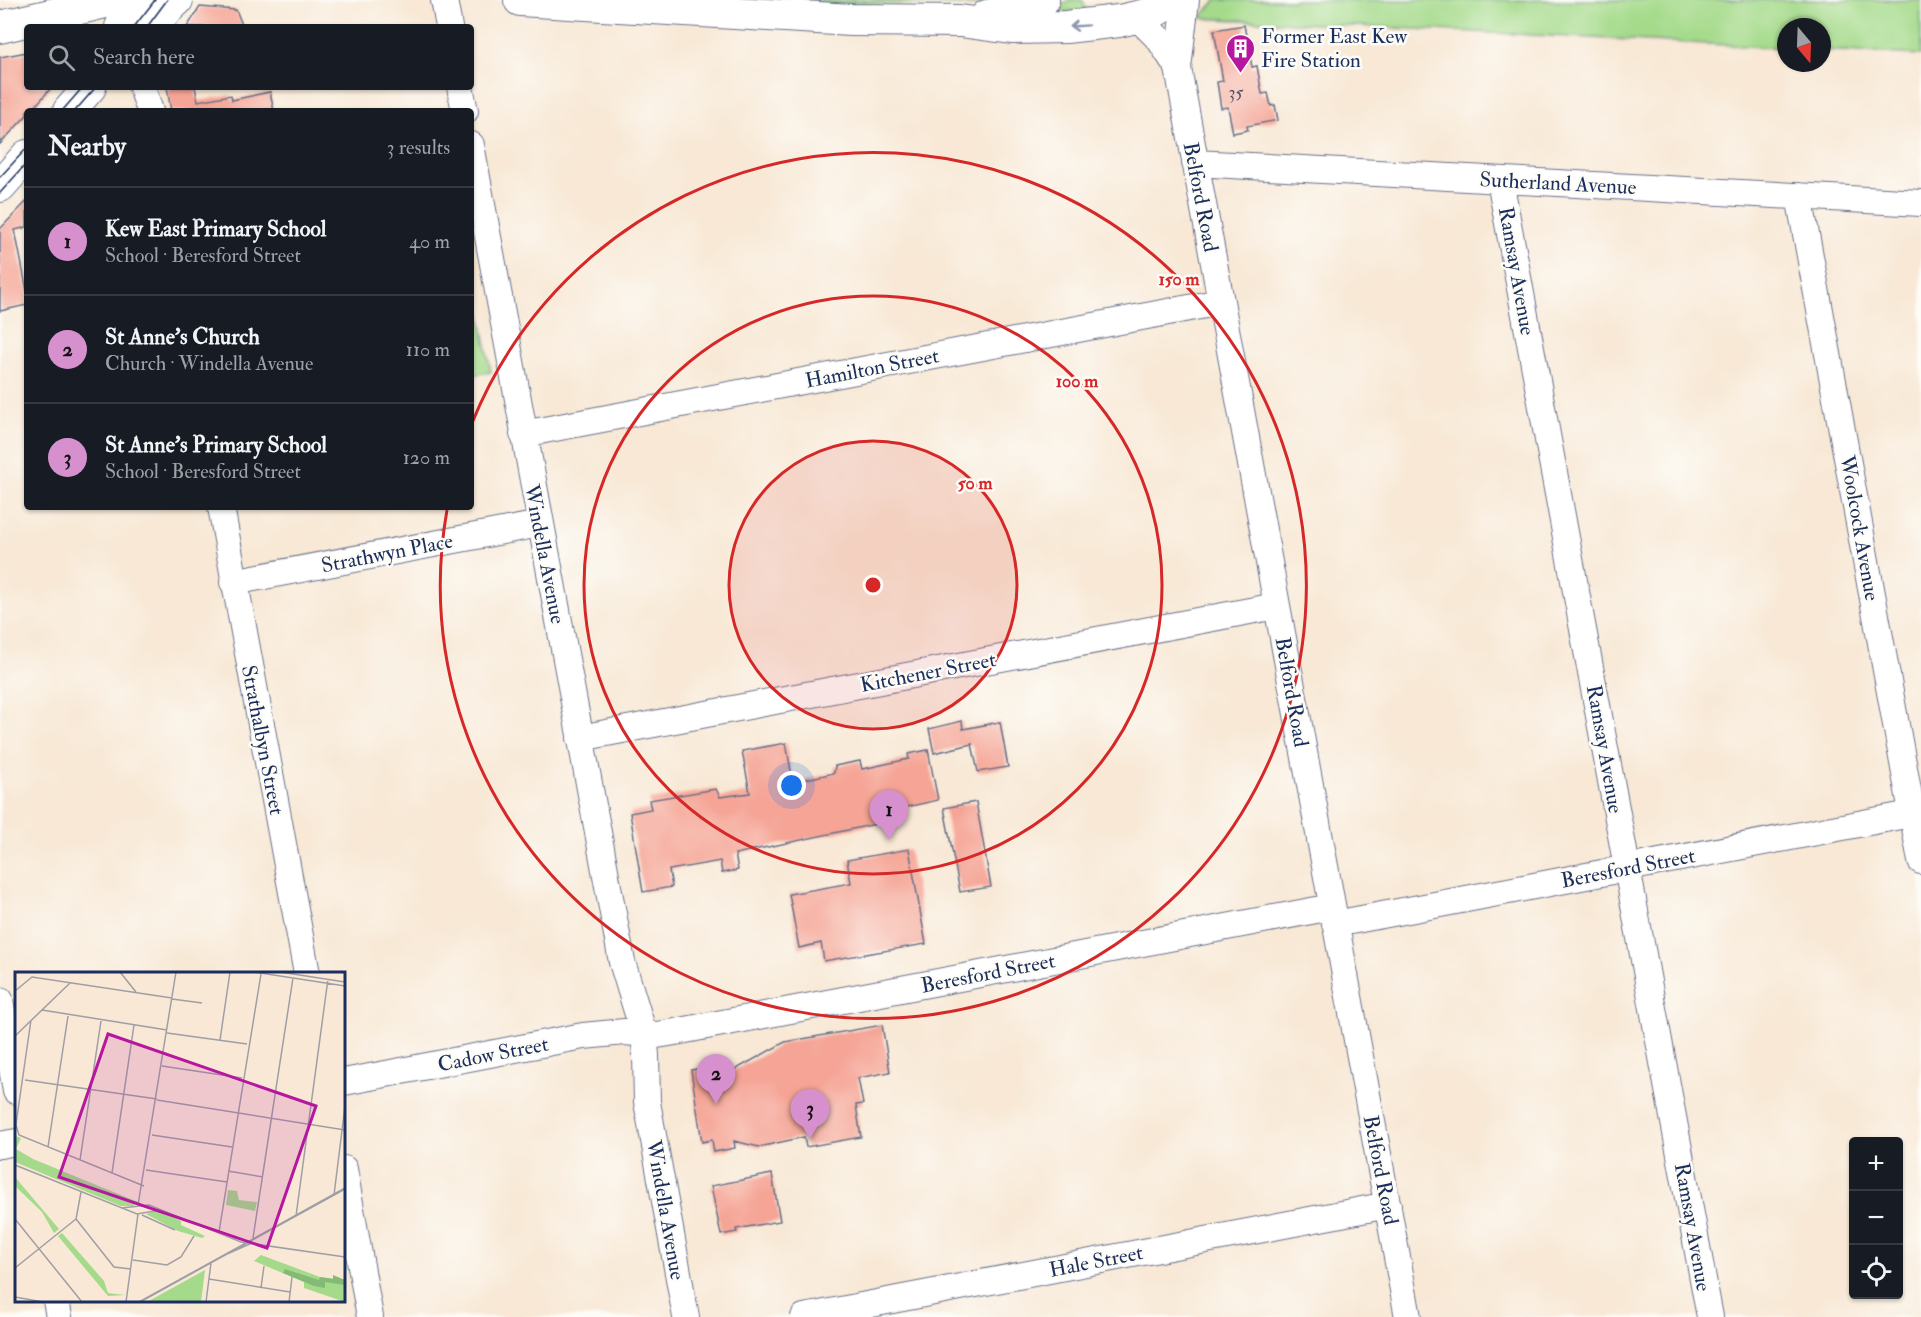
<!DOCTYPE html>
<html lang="en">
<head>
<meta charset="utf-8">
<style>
  :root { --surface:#171b24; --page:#20242c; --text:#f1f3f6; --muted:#9ea1a6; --line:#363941; --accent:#d690ce }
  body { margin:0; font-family:"IM FELL Double Pica",serif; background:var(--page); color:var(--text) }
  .controls { position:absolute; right:18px; bottom:18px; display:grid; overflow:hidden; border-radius:6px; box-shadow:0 2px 4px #0004 }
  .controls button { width:54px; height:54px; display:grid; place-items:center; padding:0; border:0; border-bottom:2px solid var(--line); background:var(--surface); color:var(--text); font:30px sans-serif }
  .compass { position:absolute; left:1777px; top:18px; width:54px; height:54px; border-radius:50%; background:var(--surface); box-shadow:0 2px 4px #0004; rotate:161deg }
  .you { position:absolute; left:792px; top:786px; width:21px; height:21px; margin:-15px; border:4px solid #fff; border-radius:50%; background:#1a73e8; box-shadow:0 0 0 9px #1a73e833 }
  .badge { display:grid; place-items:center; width:39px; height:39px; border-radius:50%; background:var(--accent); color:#111; font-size:20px; font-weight:700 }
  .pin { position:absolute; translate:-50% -50px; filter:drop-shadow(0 2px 3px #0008) }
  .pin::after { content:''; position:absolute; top:32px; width:21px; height:18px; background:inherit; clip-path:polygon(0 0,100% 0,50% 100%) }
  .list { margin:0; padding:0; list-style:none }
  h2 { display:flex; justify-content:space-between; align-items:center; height:78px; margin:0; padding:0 24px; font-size:26px }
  h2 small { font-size:20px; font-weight:400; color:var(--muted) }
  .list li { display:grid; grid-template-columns:39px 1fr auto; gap:18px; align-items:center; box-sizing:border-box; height:108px; padding:0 24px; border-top:2px solid var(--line) }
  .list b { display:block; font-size:22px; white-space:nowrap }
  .list p { margin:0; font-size:20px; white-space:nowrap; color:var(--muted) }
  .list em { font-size:20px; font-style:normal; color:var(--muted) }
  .icon { flex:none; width:33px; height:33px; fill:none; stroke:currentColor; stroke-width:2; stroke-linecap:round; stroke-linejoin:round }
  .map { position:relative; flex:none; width:1921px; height:1317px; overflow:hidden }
  .search { position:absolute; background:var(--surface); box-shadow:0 2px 4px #0004; left:24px; top:24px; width:450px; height:66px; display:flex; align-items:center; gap:15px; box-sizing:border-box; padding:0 21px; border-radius:6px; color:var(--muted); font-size:22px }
  .panel { position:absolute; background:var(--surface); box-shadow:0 2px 4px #0004; left:24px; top:108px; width:450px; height:402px; border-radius:6px }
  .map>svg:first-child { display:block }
  .green { fill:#a4da8a; stroke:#608474; stroke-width:1.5 }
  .building { fill:#f5a495 }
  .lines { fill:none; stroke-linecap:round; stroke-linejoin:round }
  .minor-casing { stroke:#687088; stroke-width:28 }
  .major-casing { stroke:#687088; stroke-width:34 }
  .minor { stroke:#fff; stroke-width:26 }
  .major { stroke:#fff; stroke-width:32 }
  .tram { stroke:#1b2f5e; stroke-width:1.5 }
  .oneway { stroke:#8d97ae }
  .ring { fill:none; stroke:#d62828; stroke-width:3 }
  .labels { text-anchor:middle; stroke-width:5; stroke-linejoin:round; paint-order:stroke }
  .number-label { font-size:18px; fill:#524c6c }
  .poi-label { font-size:21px; fill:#1b2f5e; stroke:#fdfcf7; text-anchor:start }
  .street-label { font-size:21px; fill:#1b2f5e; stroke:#fdfcf7 }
  .inset-road { fill:none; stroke:#a09ea5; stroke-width:1.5 }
  .view { fill:#b5179e; fill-opacity:0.15; stroke:#b5179e; stroke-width:3 }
  .inset-edge { fill:none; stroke:#1b2f5e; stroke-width:3 }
  .centre { fill:#d62828; stroke:#fdfcf7; stroke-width:3 }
  .ring-label { font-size:18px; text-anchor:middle; font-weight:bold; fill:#d62828; stroke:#fdfcf7; stroke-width:5; stroke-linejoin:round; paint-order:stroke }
</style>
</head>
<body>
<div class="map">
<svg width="1921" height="1317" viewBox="0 0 1921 1317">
  <rect width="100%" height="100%" fill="#fdfcf7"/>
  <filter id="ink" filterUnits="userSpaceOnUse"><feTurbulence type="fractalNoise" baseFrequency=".0167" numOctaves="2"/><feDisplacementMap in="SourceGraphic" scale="12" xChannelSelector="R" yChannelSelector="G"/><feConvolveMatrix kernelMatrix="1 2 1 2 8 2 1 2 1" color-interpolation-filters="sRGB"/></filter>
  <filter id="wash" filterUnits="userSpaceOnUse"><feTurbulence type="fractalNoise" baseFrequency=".008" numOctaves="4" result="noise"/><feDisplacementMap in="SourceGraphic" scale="24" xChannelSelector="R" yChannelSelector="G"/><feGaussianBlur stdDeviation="1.35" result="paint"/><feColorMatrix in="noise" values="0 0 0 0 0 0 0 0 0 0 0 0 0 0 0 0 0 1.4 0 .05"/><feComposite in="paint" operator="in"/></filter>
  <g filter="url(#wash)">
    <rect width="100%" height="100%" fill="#f8e8d5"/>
    <path class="green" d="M 781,0 L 1016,0 L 984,5 L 780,3 Z
      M 1069,0 L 1082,0 L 1087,10 L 1048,13 Z
      M 1217,0 L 1921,0 L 1921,55 L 1822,50 L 1822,27 L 1786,27 L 1786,48 L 1199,18 Z
      M 471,267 L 491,372 L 471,375 Z"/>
    <g id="blocks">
      <path class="building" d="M 200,7 L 236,10 L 243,27 L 187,27 Z
        M 1244,25 L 1252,67 L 1257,66 L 1262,94 L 1268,93 L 1271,106 L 1275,105 L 1278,120 L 1247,126 L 1248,130 L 1233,133 L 1228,107 L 1221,108 L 1217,82 L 1223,81 L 1214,30 Z
        M 27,52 L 27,87 L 52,87 L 31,111 L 27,111 L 27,115 L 0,144 L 0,57 Z
        M 167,87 L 195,87 L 198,101 L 231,95 L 232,100 L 270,92 L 274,111 L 171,111 Z
        M 27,201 L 27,227 L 15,230 L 27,291 L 27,305 L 0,311 L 0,229 Z
        M 962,721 L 963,729 L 1000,722 L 1008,767 L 978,772 L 972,744 L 934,753 L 929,729 Z
        M 786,743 L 793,782 L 834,773 L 835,766 L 860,761 L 862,769 L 909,759 L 908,754 L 928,750 L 938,800 L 893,810 L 895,820 L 735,854 L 738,870 L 722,873 L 720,861 L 669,870 L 672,887 L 643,892 L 630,813 L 651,809 L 649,800 L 716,789 L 720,797 L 750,793 L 742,751 Z
        M 976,802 L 991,887 L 960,892 L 944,808 Z
        M 909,849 L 926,944 L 824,961 L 821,943 L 799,948 L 789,894 L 851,883 L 847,860 Z
        M 882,1025 L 890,1072 L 858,1078 L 863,1104 L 856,1105 L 861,1137 L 806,1147 L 804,1137 L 759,1147 L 734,1141 L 735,1148 L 714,1152 L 712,1140 L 702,1142 L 691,1070 L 730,1064 L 731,1072 L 785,1042 Z
        M 772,1174 L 780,1221 L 736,1229 L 737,1232 L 721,1235 L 711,1186 Z"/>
    </g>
  </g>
  <g filter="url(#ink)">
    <use href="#blocks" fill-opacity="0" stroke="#687088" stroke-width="1.5"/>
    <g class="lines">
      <defs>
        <path id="minor" d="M 444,0 L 449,27
          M 1186,0 L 1178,68 L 1408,1317
          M 1138,18 L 1159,39 L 1178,68
          M 142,87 L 150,111
          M 460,87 L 465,111
          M 471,145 L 622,962 L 644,1034 L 646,1055 L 647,1102 L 686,1317
          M 1195,163 L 1921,203
          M 1500,180 L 1710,1317
          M 1799,196 L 1921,861
          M 523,434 L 1221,302
          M 221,507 L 307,974
          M 233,582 L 540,524
          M 580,738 L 1276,606
          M 1335,924 L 1921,812
          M 0,1000 L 16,1091
          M 344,1082 L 583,1036 L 625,1032 L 657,1035 L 675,1032 L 1332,907
          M 0,1145 L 16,1142
          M 344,1169 L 370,1317
          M 56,1300 L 59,1317
          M 804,1317 L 1388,1205"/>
        <path id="major" d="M 520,0 L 851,20 L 960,21 L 1012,28 L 1066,27 L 1119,21 L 1150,14 L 1173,0
          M 987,16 L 1017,10 L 1043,0
          M 0,27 L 114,0
          M 121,27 L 137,0
          M 148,27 L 177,0
          M 69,111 L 90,87
          M 0,186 L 27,156"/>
      </defs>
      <use href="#minor" class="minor-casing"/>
      <use href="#major" class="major-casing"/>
      <use href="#minor" class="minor"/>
      <use href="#major" class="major"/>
      <path class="tram" d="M 134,27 L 155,0
        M 147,27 L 167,0
        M 62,111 L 83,87
        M 75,111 L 96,87
        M 0,177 L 27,148
        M 0,193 L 27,163"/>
    </g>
    <defs><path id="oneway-shaft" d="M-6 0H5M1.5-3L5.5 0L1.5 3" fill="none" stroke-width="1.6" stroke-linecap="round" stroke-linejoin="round" transform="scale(1.5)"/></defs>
    <use class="oneway" href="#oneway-shaft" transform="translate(1079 26) rotate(176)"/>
  </g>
  <circle cx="873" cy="585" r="144" fill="#d62828" fill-opacity=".12"/>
  <g class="ring">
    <circle cx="873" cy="585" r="144"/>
    <circle cx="873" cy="585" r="289"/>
    <path d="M472 423A433 433 0 1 1 447 510"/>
  </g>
  <defs>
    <symbol id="building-pin" viewBox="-11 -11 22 30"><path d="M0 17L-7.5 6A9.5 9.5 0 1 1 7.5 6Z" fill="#b5179e" stroke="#fdfcf7"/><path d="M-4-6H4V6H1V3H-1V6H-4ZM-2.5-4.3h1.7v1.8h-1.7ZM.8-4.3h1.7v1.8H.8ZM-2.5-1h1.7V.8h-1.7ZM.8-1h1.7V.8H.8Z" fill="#fff"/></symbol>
  </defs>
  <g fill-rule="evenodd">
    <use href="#building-pin" x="1224" y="32" width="33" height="45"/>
  </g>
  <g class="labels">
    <g class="number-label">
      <text x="1236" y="98">35</text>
    </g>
    <g class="poi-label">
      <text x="1261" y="43">Former East Kew<tspan x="1261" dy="24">Fire Station</tspan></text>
    </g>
    <g class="street-label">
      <text transform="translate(1558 183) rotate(3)" y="7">Sutherland Avenue</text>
      <text transform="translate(1201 197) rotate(79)" y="7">Belford Road</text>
      <text transform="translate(1517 271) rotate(80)" y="7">Ramsay Avenue</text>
      <text transform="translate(872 368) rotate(-11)" y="7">Hamilton Street</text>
      <text transform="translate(1860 528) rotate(80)" y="7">Woolcock Avenue</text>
      <text transform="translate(387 553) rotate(-11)" y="7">Strathwyn Place</text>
      <text transform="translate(545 554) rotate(79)" y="7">Windella Avenue</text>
      <text transform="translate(928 672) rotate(-11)" y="7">Kitchener Street</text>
      <text transform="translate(1292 692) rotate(80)" y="7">Belford Road</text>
      <text transform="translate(263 740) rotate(79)" y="7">Strathalbyn Street</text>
      <text transform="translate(1605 749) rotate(80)" y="7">Ramsay Avenue</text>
      <text transform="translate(1628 868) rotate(-11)" y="7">Beresford Street</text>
      <text transform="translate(988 973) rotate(-11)" y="7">Beresford Street</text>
      <text transform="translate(493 1054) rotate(-11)" y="7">Cadow Street</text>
      <text transform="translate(1381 1170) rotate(79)" y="7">Belford Road</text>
      <text transform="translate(666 1210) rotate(80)" y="7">Windella Avenue</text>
      <text transform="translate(1693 1227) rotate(80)" y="7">Ramsay Avenue</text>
      <text transform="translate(1096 1261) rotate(-11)" y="7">Hale Street</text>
    </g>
  </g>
  <g transform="translate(15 972)">
    <rect width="330" height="330" fill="#f8e8d5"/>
    <path d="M 0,164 L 6,166 L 1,177 L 18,187 L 123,230 L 118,234 L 106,234 L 0,190 ZM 0,205 L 44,257 L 39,261 L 27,240 L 0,214 ZM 213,218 L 222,219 L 224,228 L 242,230 L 240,239 L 211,233 ZM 142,238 L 166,249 L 166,253 L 190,264 L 187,266 L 163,259 L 131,242 ZM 47,261 L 89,309 L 93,321 L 110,323 L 93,324 L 43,264 ZM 246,283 L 305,305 L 330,308 L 330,330 L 289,316 L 289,310 L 239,289 ZM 190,298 L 186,330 L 132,330 Z" fill="#a4da8a"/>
    <path d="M 270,297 L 304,308 L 305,305 L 318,307 L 318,303 L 330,308 L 330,313 L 310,310 L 310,316 L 299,314 L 268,301 Z" fill="#83ba76"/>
    <path class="inset-road" d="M 105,0 L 121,20M 239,0 L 330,14M 265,0 L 330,10M 0,19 L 17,5 L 157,26M 157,27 L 187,31M 27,38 L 152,58M 152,61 L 232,72M 0,64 L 55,11M 205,68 L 215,0M 147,94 L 227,106M 10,108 L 142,127M 142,128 L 330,158M 0,150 L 4,163 L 129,214M 1,152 L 16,48M 137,163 L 217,175M 33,175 L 53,44M 65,188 L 86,49M 0,193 L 122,242 L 145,238M 131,198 L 212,210M 213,199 L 248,205M 97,201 L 119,53M 66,220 L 61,247 L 99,295 L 116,297M 319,223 L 330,134M 123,233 L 161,0M 106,236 L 134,233 L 226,270 L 330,285M 127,243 L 160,258M 281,244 L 313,7M 0,247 L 67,330M 204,260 L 246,2M 238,266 L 278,6M 212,282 L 237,271M 118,288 L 152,293 L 166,285 L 179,264M 0,296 L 61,247M 194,307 L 275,320M 246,316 L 249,294M 0,325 L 28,330M 111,330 L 123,242M 124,330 L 330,216M 125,330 L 330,217M 191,330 L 196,291M 274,330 L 277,305"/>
    <path class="view" d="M 93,62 L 301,134 L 252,276 L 44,205 Z"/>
    <rect width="330" height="330" class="inset-edge"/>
  </g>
  <circle cx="873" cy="585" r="9" class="centre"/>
  <g class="ring-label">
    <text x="1179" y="285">150 m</text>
    <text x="1077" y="387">100 m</text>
    <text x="975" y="489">50 m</text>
  </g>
</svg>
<div class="controls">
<button>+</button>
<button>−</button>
<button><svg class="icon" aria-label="locate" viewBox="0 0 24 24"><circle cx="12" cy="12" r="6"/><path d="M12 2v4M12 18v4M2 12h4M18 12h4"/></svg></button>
</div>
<svg class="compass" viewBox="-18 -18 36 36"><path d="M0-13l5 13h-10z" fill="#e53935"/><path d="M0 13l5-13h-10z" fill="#9ea1a6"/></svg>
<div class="you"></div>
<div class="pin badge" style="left:889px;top:840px">1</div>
<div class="pin badge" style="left:716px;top:1104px">2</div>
<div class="pin badge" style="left:810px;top:1139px">3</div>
<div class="search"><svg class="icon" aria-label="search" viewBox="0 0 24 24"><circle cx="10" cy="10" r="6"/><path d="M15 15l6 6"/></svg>Search here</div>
<section class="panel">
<h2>Nearby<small>3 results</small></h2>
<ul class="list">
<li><span class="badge">1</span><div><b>Kew East Primary School</b><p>School · Beresford Street</p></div><em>40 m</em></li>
<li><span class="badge">2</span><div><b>St Anne's Church</b><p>Church · Windella Avenue</p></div><em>110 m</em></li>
<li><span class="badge">3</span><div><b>St Anne's Primary School</b><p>School · Beresford Street</p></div><em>120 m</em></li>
</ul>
</section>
</div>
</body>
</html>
